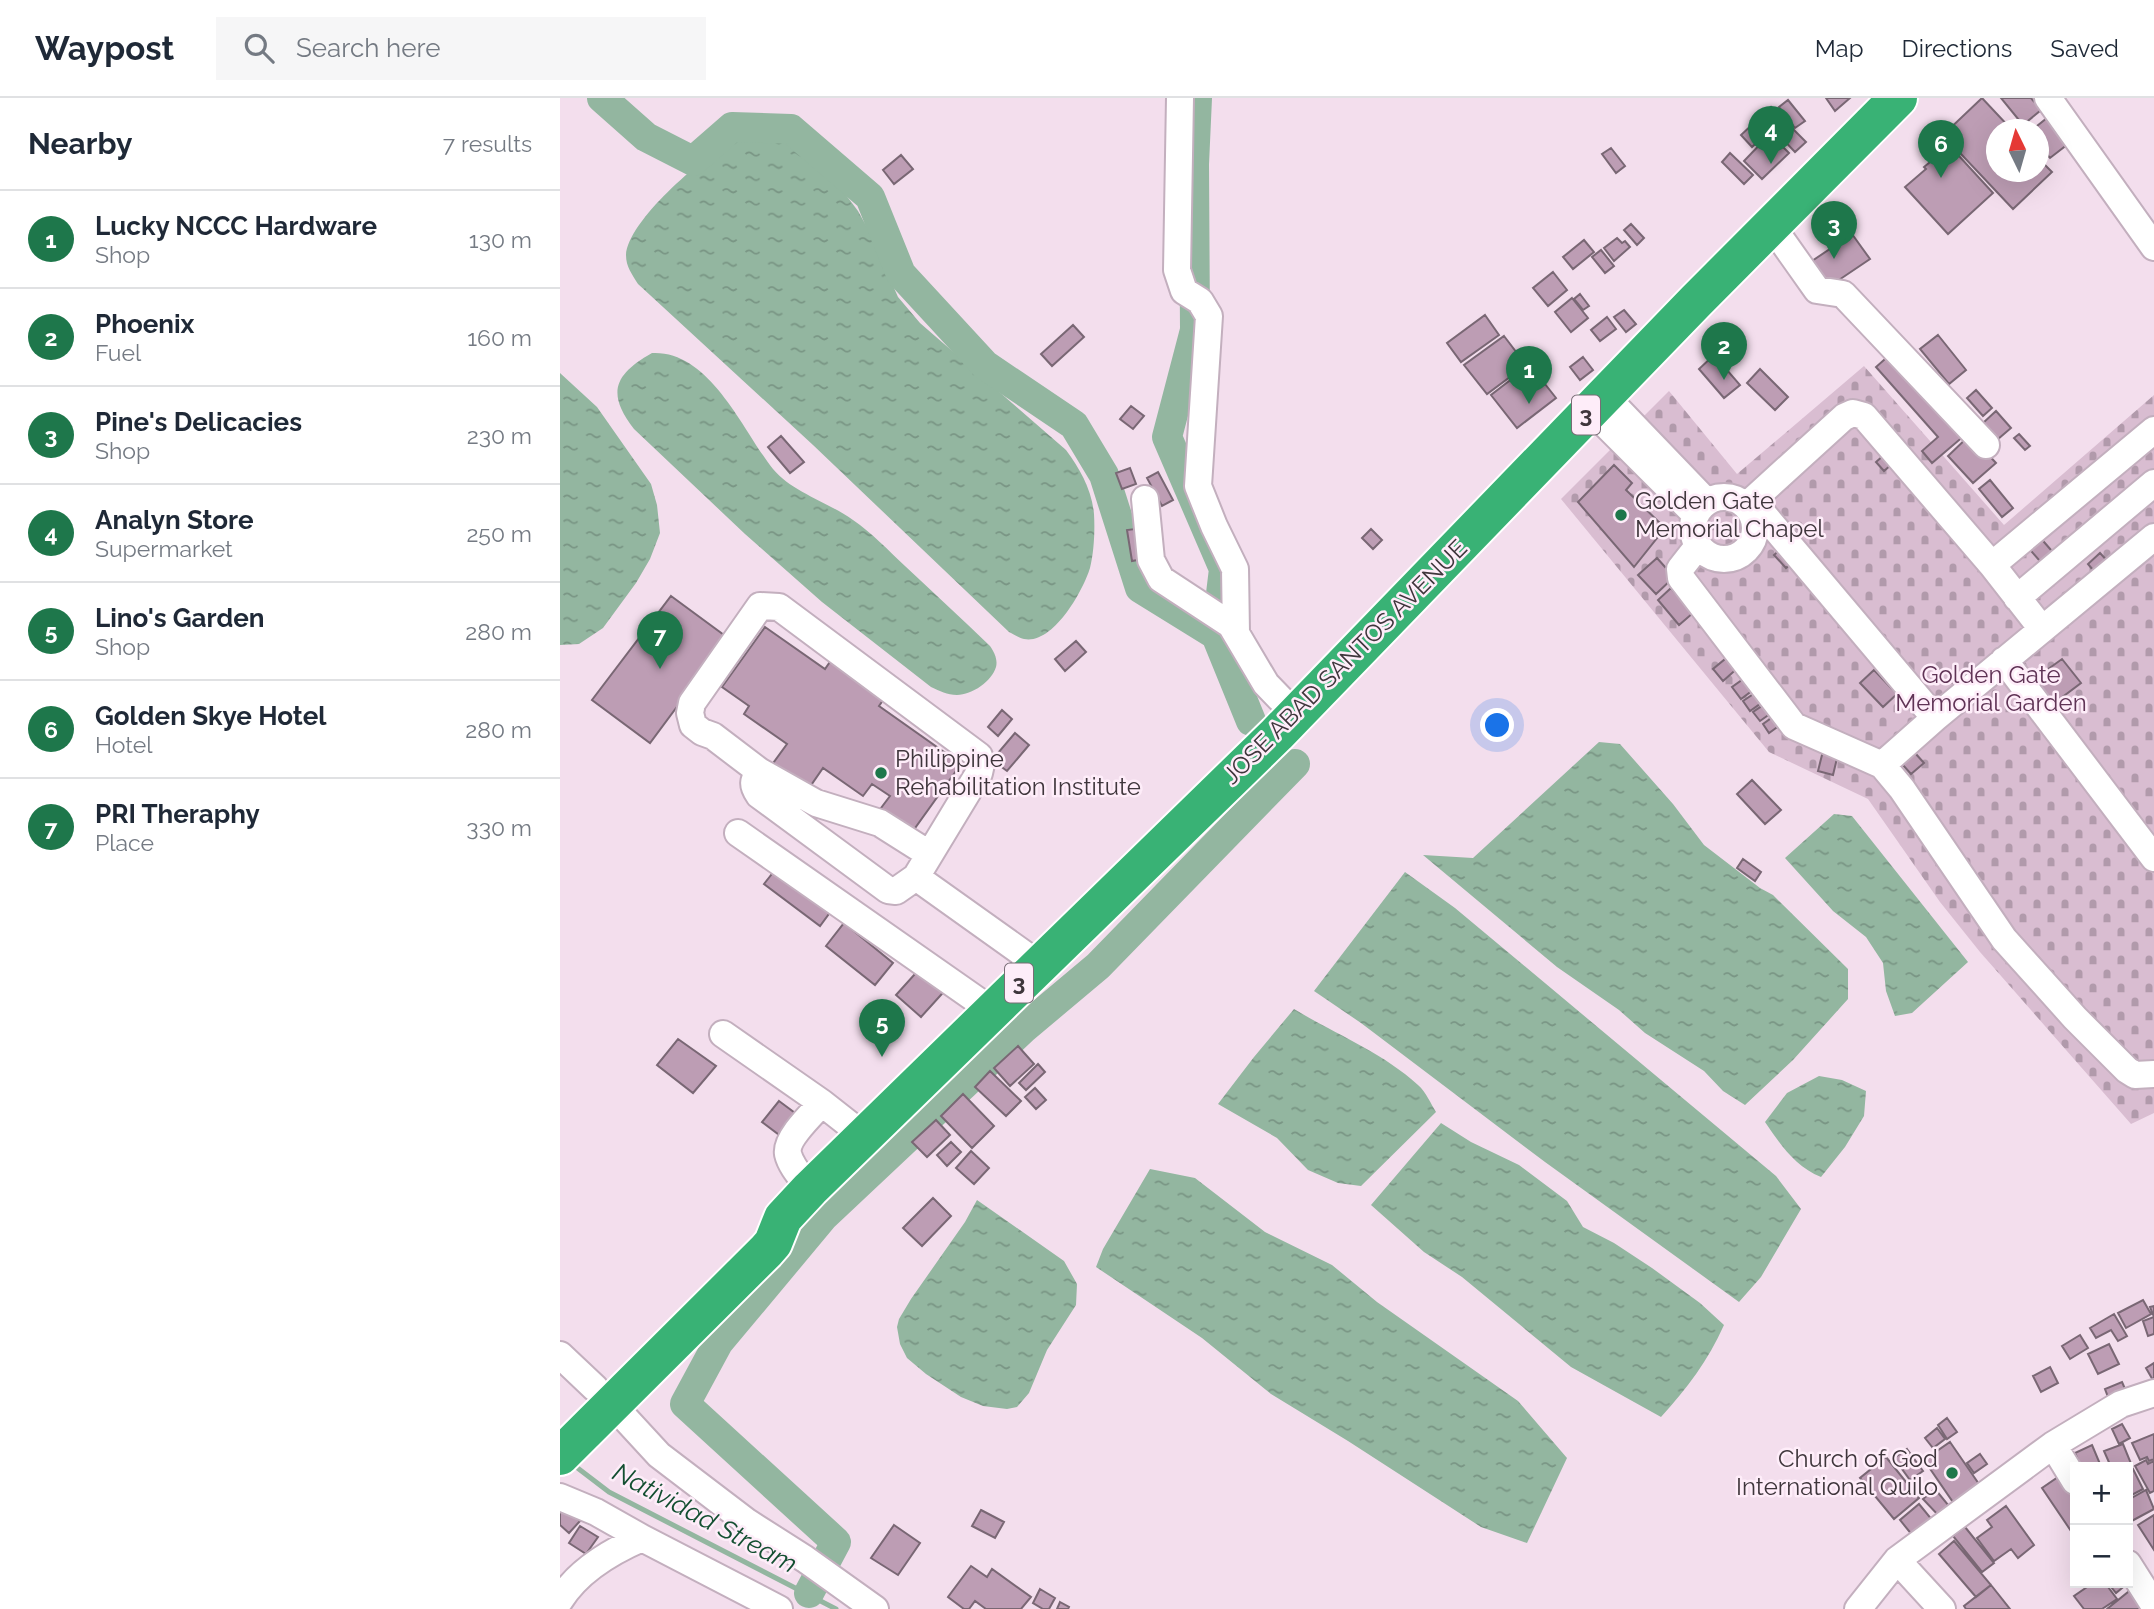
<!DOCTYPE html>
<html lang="en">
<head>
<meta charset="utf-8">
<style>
  :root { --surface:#fff; --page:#f6f6f7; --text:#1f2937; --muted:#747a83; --line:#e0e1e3; --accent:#1e774b }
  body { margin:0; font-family:Raleway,sans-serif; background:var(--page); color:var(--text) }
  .controls { position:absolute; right:21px; bottom:21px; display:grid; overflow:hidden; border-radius:0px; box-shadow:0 7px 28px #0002 }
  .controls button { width:63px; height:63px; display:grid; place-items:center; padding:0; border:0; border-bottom:2px solid var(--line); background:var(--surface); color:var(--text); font:35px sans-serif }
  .compass { position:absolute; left:1426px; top:21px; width:63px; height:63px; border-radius:50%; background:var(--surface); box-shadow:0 7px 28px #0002; rotate:355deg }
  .you { position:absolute; left:938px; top:628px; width:24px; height:24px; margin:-18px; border:5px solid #fff; border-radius:50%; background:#1a73e8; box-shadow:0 0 0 10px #1a73e833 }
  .badge { display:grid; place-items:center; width:46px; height:46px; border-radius:50%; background:var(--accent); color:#fff; font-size:23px; font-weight:700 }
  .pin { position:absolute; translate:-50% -58px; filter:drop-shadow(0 2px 4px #0008) }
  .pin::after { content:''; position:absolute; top:37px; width:24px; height:21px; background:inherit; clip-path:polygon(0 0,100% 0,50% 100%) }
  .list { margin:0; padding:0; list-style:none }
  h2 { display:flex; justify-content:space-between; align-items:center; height:91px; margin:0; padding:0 28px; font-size:30px }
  h2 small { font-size:23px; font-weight:400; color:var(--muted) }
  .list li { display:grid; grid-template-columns:46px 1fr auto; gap:21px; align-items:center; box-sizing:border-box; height:98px; padding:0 28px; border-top:2px solid var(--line) }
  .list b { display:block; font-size:26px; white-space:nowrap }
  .list p { margin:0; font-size:23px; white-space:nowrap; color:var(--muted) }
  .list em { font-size:23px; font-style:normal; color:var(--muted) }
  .icon { flex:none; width:38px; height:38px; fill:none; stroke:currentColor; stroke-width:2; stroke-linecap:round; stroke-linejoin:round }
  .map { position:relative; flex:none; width:1594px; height:1511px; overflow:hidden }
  header { display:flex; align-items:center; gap:42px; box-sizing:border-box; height:98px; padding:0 35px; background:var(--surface); border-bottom:2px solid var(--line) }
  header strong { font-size:33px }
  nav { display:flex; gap:38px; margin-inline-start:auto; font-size:24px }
  .search { width:490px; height:63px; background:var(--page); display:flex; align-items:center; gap:18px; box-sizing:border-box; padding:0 24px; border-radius:0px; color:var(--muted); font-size:26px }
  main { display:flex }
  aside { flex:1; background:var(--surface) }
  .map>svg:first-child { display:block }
  .cemetery { fill:url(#cemetery-stones) }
  .water { fill:url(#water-ripples) }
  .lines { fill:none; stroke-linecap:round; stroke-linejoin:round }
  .stream { stroke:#93b6a0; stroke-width:5 }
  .river { stroke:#93b6a0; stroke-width:30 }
  .building { fill:#bd9db4; stroke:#796774; stroke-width:2 }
  .minor-casing { stroke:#c3afbe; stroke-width:30 }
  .highway-casing { stroke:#fff; stroke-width:42 }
  .minor { stroke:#fff; stroke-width:26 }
  .highway { stroke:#39b275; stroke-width:38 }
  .poi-dot { fill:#1e774b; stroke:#feedf9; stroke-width:2.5 }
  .labels { text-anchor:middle; stroke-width:5; stroke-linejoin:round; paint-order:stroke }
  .shield { fill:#feedf9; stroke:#786d75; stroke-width:2 }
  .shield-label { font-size:23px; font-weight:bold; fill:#3f363c }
  .poi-label { font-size:24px; fill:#3f363c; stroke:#feedf9; text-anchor:start }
  .street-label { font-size:24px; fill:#3f363c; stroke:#feedf9 }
  .park-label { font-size:24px; fill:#5f3355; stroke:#feedf9 }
  .water-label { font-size:26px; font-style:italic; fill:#134f31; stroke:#feedf9 }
</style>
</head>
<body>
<header>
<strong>Waypost</strong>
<div class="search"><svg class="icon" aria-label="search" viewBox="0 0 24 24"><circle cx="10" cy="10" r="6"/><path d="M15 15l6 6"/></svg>Search here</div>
<nav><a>Map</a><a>Directions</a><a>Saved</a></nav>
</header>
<main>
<aside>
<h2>Nearby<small>7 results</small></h2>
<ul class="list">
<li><span class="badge">1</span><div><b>Lucky NCCC Hardware</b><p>Shop</p></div><em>130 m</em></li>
<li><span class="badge">2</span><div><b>Phoenix</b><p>Fuel</p></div><em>160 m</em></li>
<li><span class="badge">3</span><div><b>Pine's Delicacies</b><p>Shop</p></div><em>230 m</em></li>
<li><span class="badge">4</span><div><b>Analyn Store</b><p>Supermarket</p></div><em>250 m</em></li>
<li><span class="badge">5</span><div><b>Lino's Garden</b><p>Shop</p></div><em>280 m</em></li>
<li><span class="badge">6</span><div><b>Golden Skye Hotel</b><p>Hotel</p></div><em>280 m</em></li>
<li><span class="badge">7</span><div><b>PRI Theraphy</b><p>Place</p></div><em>330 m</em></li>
</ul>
</aside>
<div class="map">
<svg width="1594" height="1511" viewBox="0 0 1594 1511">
  <defs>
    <pattern id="cemetery-stones" width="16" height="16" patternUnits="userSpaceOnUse" patternTransform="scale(1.75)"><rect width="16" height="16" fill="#d9bdd1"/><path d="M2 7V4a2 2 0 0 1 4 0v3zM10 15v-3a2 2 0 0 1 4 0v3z" fill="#b19aab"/></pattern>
    <pattern id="water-ripples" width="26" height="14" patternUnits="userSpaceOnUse" patternTransform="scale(1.75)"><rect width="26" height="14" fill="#93b6a0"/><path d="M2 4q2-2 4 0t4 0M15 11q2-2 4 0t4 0" fill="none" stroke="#799584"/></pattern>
  </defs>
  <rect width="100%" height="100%" fill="#f3deed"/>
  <path class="cemetery" d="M 1304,268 L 1444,427 L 1594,297 L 1594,1015 L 1571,1026 L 1420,854 L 1380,804 L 1308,701 L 1209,654 L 1001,401 L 1109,293 L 1177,376 Z"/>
  <path class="water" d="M 207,36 L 225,41 L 242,52 L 280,89 L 298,113 L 308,131 L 338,199 L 360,225 L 506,352 C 520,371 532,392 534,416 C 535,433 534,454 530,470 C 523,493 493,547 464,541 C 459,540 453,536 449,534 L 253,347 L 78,186 C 72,176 66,169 66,157 C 68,123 141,60 170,45 C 182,39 194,38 207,36 Z
    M 92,255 C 150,252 183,333 213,371 C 232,394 268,404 293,422 C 312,435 328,452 345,468 C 373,494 402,521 430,548 C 434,554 438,561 436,569 C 432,583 412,597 397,597 C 387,597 380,593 371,589 L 262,504 L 185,436 L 74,331 C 47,296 53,277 92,255 Z
    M 0,275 L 37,309 L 91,386 L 97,407 L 100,435 L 90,461 L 76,485 L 43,530 L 19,546 L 0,547 Z
    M 1039,644 L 1060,646 L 1113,706 L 1144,747 L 1200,790 L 1213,797 L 1288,871 L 1288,901 L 1233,962 L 1185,1007 L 1163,993 L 1144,973 L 1085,935 L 1059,912 L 997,869 L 863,757 L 913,760 Z
    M 1274,716 L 1292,718 L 1408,864 L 1352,915 L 1335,918 L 1326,893 L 1323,865 L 1306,839 L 1273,813 L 1225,760 Z
    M 845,774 L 895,810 L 1216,1078 L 1241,1111 L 1201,1179 L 1179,1204 L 985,1064 L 801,925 L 754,893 Z
    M 734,911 C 775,936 822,954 858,987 C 866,994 871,1006 876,1014 L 801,1088 L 778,1085 L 748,1072 L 717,1040 L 658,1006 L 694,959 Z
    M 1259,978 L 1282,982 L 1306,993 L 1304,1018 L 1285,1049 L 1261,1079 C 1235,1069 1220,1046 1205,1024 L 1227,995 Z
    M 881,1025 L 911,1044 L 959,1067 L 1007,1103 L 1023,1129 L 1054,1145 L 1092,1170 L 1140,1205 L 1164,1227 C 1148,1263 1127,1290 1101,1319 L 1011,1269 L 902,1179 L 864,1154 L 811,1107 Z
    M 590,1071 L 635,1080 L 705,1134 L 772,1167 L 817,1204 L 958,1303 L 1007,1360 L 967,1445 L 921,1429 L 788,1343 L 711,1296 L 642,1240 L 536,1169 L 543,1151 Z
    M 417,1102 L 504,1163 L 517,1186 L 516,1207 L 487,1252 L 469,1295 L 457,1309 L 447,1311 L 423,1308 L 401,1299 L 366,1276 L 347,1260 L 340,1246 L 337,1229 L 339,1221 L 351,1201 L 405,1124 Z"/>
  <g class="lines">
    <path class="stream" d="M 11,1365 L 49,1394 L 276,1511"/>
    <path class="river" d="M 42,0 L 86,39 L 133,63 L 172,29 L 231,31 L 310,99 L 341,176 L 425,267 L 514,327 L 544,377 L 580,490 L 656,537
      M 637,0 L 634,66 L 635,232 L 607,339 L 664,471 L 656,537 L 691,623
      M 249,1495 L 276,1444 L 125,1306 L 158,1245 L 264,1118 L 463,931 L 538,868 L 735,666"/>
  </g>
  <path class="building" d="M 1266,0 L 1290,0 L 1275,13 Z
    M 1422,0 L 1452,32 L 1436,32 L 1436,74 L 1478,74 L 1478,60 L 1492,74 L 1453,111 L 1383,37 Z
    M 1441,0 L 1471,0 L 1481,12 L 1463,27 Z
    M 1228,2 L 1245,23 L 1235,30 L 1219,9 Z
    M 1211,9 L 1222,21 L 1192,49 L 1181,37 Z
    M 1487,20 L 1508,46 L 1490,60 L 1478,46 L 1478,32 L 1472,32 Z
    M 1225,23 L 1246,44 L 1235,54 L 1215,33 Z
    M 1210,36 L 1229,55 L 1202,81 L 1184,63 Z
    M 1388,46 L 1433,95 L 1388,136 L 1345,89 L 1366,71 L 1364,69 L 1370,64 L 1366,59 L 1375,51 L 1378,55 Z
    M 1051,50 L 1065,68 L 1056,75 L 1042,56 Z
    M 1170,55 L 1193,77 L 1184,86 L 1162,64 Z
    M 341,57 L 353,71 L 334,86 L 323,72 Z
    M 1071,126 L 1084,140 L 1077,147 L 1064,132 Z
    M 1292,136 L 1310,161 L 1270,188 L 1252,163 Z
    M 1057,140 L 1062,145 L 1065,143 L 1070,149 L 1054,163 L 1044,150 Z
    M 1024,142 L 1034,154 L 1013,171 L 1003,159 Z
    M 1041,152 L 1054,168 L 1045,175 L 1032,159 Z
    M 993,174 L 1007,192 L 988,208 L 973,190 Z
    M 1020,196 L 1029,208 L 1023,212 L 1014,201 Z
    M 1012,200 L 1028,220 L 1011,234 L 995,214 Z
    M 1064,212 L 1076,226 L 1066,234 L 1054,219 Z
    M 925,217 L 939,237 L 901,264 L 887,245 Z
    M 1047,219 L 1056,231 L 1040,243 L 1031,232 Z
    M 513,227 L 524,239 L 492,268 L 481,256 Z
    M 1378,237 L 1406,272 L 1389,286 L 1360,251 Z
    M 944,238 L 966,267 L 927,296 L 904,267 Z
    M 1333,254 L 1405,337 L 1372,365 L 1362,353 L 1378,339 L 1316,269 Z
    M 1154,257 L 1180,287 L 1164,300 L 1139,271 Z
    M 1023,259 L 1033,272 L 1020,282 L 1010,269 Z
    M 970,267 L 996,300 L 957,330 L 931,297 Z
    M 1200,271 L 1228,299 L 1215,312 L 1187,285 Z
    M 1416,292 L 1432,310 L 1423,318 L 1407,300 Z
    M 571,308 L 584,318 L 573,331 L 560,321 Z
    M 1436,313 L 1451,330 L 1438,341 L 1423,325 Z
    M 1459,336 L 1470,348 L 1465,352 L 1454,340 Z
    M 1410,337 L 1436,365 L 1413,385 L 1388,358 Z
    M 221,338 L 244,364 L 230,375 L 208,349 Z
    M 1324,357 L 1332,366 L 1324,373 L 1316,364 Z
    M 1054,367 L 1072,385 L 1066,392 L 1105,430 L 1074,469 L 1018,404 Z
    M 570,370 L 576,386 L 562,391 L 556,375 Z
    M 598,374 L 613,402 L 602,408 L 587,380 Z
    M 1430,382 L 1453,410 L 1442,419 L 1419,391 Z
    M 583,430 L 588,460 L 572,463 L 567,432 Z
    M 811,431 L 822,442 L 813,451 L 802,440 Z
    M 1477,436 L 1498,460 L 1486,470 L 1465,446 Z
    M 1223,449 L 1234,463 L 1226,470 L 1214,457 Z
    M 1540,455 L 1551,467 L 1538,478 L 1528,466 Z
    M 1097,460 L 1114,479 L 1096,496 L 1078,477 Z
    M 1111,490 L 1133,515 L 1119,527 L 1098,502 Z
    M 111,498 L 168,540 L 90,645 L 32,602 Z
    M 205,529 L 265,571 L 272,561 L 326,598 L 319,608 L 401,666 L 350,737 L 318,714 L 330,698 L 312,686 L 303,698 L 263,670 L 247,693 L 211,668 L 227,646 L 184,616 L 189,608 L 162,589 Z
    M 516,543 L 526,554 L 505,573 L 495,561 Z
    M 1170,557 L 1180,568 L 1163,583 L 1153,571 Z
    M 1502,561 L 1521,585 L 1485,612 L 1466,587 Z
    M 1314,572 L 1337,596 L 1323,609 L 1300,585 Z
    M 1189,577 L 1197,589 L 1181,601 L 1172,589 Z
    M 1198,593 L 1204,603 L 1190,613 L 1183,603 Z
    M 1208,604 L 1214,613 L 1200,623 L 1193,614 Z
    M 442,612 L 452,621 L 438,638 L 428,629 Z
    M 1217,616 L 1223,625 L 1209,635 L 1203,626 Z
    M 455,635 L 469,647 L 447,673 L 432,662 Z
    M 1263,653 L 1278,656 L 1273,677 L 1258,673 Z
    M 1355,655 L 1364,665 L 1351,676 L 1342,666 Z
    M 1192,682 L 1221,712 L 1205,726 L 1177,696 Z
    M 1183,761 L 1201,774 L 1195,783 L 1177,770 Z
    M 219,767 L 274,809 L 260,828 L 204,786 Z
    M 284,825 L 333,865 L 315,887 L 266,848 Z
    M 363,867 L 389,888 L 361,919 L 336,897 Z
    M 118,941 L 156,968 L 133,995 L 97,967 Z
    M 458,948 L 474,966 L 450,988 L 434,970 Z
    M 478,966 L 485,974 L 466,992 L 459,985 Z
    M 430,973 L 461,1003 L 446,1018 L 415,989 Z
    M 475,990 L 486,1002 L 476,1011 L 465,999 Z
    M 403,996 L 434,1028 L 412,1050 L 381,1018 Z
    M 219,1003 L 239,1018 L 222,1039 L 202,1024 Z
    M 376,1022 L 390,1037 L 367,1059 L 352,1044 Z
    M 391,1044 L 401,1054 L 387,1068 L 377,1057 Z
    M 411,1053 L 429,1070 L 414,1086 L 396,1070 Z
    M 373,1100 L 391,1118 L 362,1148 L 343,1130 Z
    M 1583,1202 L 1591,1216 L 1566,1230 L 1558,1215 Z
    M 1594,1208 L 1594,1236 L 1588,1238 L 1583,1223 L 1594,1219 L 1590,1209 Z
    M 1554,1216 L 1567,1238 L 1558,1243 L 1551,1232 L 1536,1240 L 1530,1230 Z
    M 1520,1237 L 1528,1250 L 1510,1261 L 1502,1248 Z
    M 1549,1246 L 1559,1266 L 1538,1276 L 1528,1256 Z
    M 1594,1265 L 1594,1284 L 1586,1270 Z
    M 1490,1269 L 1498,1285 L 1481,1294 L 1473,1278 Z
    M 1562,1284 L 1569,1300 L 1551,1307 L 1545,1291 Z
    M 1387,1320 L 1397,1334 L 1387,1341 L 1378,1327 Z
    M 1562,1326 L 1570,1340 L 1559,1346 L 1552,1331 Z
    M 1377,1330 L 1385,1341 L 1373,1350 L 1365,1340 Z
    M 1594,1336 L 1594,1361 L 1589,1363 L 1587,1359 L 1580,1362 L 1572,1345 Z
    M 1390,1344 L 1421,1389 L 1395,1407 L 1364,1362 Z
    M 1563,1346 L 1572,1368 L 1551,1369 L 1544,1353 Z
    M 1532,1347 L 1540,1366 L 1533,1369 L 1521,1369 L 1515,1355 Z
    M 1347,1351 L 1363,1373 L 1350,1382 L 1334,1360 Z
    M 1420,1356 L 1427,1366 L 1414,1375 L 1407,1365 Z
    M 1326,1359 L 1359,1400 L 1334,1421 L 1300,1380 Z
    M 1586,1362 L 1588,1366 L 1594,1363 L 1594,1393 L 1590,1395 L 1575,1368 Z
    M 1573,1371 L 1583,1391 L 1568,1399 L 1568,1374 Z
    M 1504,1375 L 1515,1392 L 1515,1430 L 1511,1433 L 1482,1390 Z
    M 1375,1391 L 1389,1408 L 1378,1417 L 1363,1401 Z
    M 1586,1392 L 1594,1411 L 1568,1425 L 1568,1402 Z
    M 0,1405 L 20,1423 L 9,1435 L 0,1427 Z
    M 1359,1406 L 1373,1423 L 1353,1438 L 1340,1422 Z
    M 1446,1408 L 1474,1447 L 1458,1460 L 1451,1451 L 1434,1463 L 1417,1440 L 1432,1429 L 1427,1422 Z
    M 421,1412 L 444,1424 L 435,1440 L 412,1428 Z
    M 1594,1417 L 1594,1452 L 1578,1427 Z
    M 334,1427 L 360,1445 L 338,1477 L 311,1460 Z
    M 20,1428 L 38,1439 L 26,1456 L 9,1445 Z
    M 1405,1429 L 1434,1465 L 1422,1474 L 1393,1438 Z
    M 1394,1443 L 1431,1487 L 1416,1499 L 1379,1456 Z
    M 411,1468 L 427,1479 L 432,1471 L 471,1499 L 461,1511 L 426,1511 L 415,1503 L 409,1511 L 404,1511 L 388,1499 Z
    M 1533,1485 L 1545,1485 L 1557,1501 L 1542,1511 L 1524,1511 L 1514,1498 Z
    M 1548,1485 L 1568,1485 L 1556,1495 Z
    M 1431,1487 L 1450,1511 L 1406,1511 L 1404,1508 Z
    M 1573,1490 L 1590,1511 L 1547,1511 Z
    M 480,1491 L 495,1500 L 489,1511 L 483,1511 L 473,1505 Z
    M 500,1504 L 509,1509 L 508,1511 L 497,1511 Z"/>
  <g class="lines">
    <defs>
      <path id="minor" d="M 620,0 L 617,172 L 624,193 L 640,203 L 649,218 L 638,388 L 654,428 L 675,471 L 676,535
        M 1488,0 L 1594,149
        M 1211,127 L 1257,192 L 1283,196 L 1426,347
        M 1045,298 L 1143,400
        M 1031,312 L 1135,416
        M1133 430a31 31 0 1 1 62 0a31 31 0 1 1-62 0Z
        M 585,401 L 591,462 L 601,481 L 671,527 L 706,586 L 736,617
        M 1186,408 L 1284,319 L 1293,315 L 1304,318 L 1432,467 L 1482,531
        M 1196,427 L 1204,417 L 1375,620
        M 1138,448 L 1120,471 L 1121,480 L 1234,628 L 1322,667 L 1342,691 L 1444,841 L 1515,920 L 1567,972 L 1575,977 L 1594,976
        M 1432,467 L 1594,332
        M 1457,500 L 1594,385
        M 1444,562 L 1594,760
        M 1322,667 L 1375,620 L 1594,439
        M 199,673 C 193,683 192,687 199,697 L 328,792 L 336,793 L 356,779 L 419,675 L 421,666 L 419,658 L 219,509 L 200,508 L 132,605 L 130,615 L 133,627 L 142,634 L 153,638 L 199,673 L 256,705 L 320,725 L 369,756
        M 178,735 L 431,912
        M 356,779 L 478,866
        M 163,936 L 262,1005
        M 250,1091 C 243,1081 231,1069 228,1056 C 225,1041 252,1016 262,1005 L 304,1038
        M 0,1257 L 35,1290
        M 52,1306 L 99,1357 L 187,1424 L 245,1461 L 315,1511
        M 1493,1347 L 1515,1383
        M 0,1399 L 36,1414 L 82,1440
        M 1337,1462 L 1382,1511
        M 1568,1466 L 1594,1507
        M 0,1502 C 18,1473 52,1453 82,1440 L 219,1511
        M 1298,1511 L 1337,1462 L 1493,1347 L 1561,1306 L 1594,1295"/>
      <path id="highway" d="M 0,1358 L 206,1153 L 213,1145 L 223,1120 L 250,1091 L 717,636 L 1136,203 L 1338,0"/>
    </defs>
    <use href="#minor" class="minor-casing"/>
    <use href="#highway" class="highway-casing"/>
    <use href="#minor" class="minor"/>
    <use href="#highway" class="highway"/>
  </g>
  <g class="poi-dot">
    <circle cx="1061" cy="417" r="7"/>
    <circle cx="321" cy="675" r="7"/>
    <circle cx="1392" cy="1375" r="7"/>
  </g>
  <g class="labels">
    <g class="shield">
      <rect x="1012" y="297.5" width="28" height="39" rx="5"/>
      <rect x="445" y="865.5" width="28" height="39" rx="5"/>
    </g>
    <g class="shield-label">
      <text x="1026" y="325">3</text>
      <text x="459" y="893">3</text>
    </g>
    <g class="poi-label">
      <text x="1075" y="411">Golden Gate<tspan x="1075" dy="28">Memorial Chapel</tspan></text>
      <text x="335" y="669">Philippine<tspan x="335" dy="28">Rehabilitation Institute</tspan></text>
      <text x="1378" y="1369" text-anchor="end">Church of God<tspan x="1378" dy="28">International Quilo</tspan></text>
    </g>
    <g class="street-label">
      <text transform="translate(785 564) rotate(-45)" y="8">JOSE ABAD SANTOS AVENUE</text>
    </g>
    <g class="park-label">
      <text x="1431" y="585">Golden Gate<tspan x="1431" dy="28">Memorial Garden</tspan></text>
    </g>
    <g class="water-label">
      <text transform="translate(145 1420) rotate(28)" y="9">Natividad Stream</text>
    </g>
  </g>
</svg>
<div class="controls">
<button>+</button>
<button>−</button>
</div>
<svg class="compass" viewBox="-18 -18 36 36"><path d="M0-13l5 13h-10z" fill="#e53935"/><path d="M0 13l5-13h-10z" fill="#747a83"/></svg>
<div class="you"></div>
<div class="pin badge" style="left:969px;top:306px">1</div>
<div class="pin badge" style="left:1164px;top:282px">2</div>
<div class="pin badge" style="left:1274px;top:161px">3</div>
<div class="pin badge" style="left:1211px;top:66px">4</div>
<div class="pin badge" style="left:322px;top:959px">5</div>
<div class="pin badge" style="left:1381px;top:80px">6</div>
<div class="pin badge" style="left:100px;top:571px">7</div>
</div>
</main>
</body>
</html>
